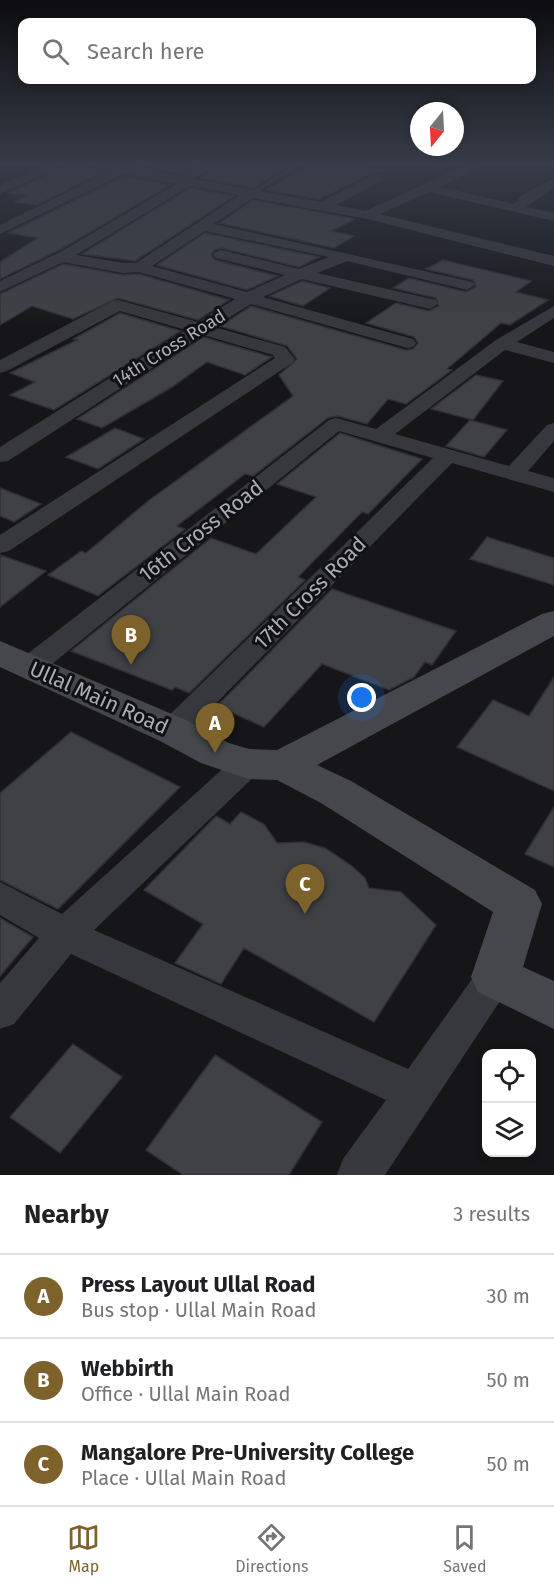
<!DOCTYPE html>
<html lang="en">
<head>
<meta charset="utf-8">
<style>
  :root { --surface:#fff; --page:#f6f6f6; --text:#202124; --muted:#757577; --line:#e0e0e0; --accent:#7e622b }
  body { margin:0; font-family:"Fira Sans",sans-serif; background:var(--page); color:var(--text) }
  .controls { position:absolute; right:18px; bottom:18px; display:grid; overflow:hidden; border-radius:12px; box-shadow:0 3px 9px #0003 }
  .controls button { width:54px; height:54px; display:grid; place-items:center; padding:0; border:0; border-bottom:2px solid var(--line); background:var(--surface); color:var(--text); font:30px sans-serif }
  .compass { position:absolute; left:410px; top:102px; width:54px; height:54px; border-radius:50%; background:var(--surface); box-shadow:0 3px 9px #0003; rotate:198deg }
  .you { position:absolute; left:362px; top:698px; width:21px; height:21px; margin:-15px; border:4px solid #fff; border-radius:50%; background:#1a73e8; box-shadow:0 0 0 9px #1a73e833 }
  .badge { display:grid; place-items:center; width:39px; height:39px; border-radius:50%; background:var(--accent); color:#fff; font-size:20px; font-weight:700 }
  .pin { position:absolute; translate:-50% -50px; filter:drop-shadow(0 2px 3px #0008) }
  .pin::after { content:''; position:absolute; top:32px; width:21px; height:18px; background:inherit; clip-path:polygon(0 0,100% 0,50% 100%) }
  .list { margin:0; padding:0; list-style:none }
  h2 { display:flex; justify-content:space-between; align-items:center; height:78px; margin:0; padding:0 24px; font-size:26px }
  h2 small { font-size:20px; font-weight:400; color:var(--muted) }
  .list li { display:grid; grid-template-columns:39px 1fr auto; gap:18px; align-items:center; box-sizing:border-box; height:84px; padding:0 24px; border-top:2px solid var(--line) }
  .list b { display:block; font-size:22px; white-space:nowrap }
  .list p { margin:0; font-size:20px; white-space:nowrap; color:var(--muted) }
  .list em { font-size:20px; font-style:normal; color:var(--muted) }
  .icon { flex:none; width:33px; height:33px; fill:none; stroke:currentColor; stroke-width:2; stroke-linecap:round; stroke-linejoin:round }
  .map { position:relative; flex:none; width:554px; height:1175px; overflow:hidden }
  .search { position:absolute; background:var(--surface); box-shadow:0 3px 9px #0003; left:18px; right:18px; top:18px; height:66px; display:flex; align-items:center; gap:15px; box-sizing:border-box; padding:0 21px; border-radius:12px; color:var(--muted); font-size:22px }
  .sheet { height:330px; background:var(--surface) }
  nav { display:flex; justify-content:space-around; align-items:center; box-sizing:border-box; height:84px; border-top:2px solid var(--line); background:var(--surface); font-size:16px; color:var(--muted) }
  nav a { display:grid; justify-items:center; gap:3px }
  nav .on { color:var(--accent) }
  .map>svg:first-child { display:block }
  .building { fill:#404145; stroke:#303034; stroke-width:1.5 }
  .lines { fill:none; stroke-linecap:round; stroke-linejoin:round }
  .lane { fill:#37383d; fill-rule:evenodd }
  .street { fill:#37383d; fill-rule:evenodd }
  .secondary { fill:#45474d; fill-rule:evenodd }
  .labels { text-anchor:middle; stroke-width:6; stroke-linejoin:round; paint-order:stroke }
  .far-street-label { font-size:18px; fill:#a8adb8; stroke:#111113 }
  .street-label { font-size:21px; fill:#a8adb8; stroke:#111113 }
</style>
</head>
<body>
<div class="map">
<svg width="554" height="1175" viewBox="0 0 554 1175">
  <rect width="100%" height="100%" fill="#161618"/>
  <path class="building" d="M 72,163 L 104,172 L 36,205 L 15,202 L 27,195 L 8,193 Z
    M 133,163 L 199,163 L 179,174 Z
    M 223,163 L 262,163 L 287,167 L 254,188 L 200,178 Z
    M 313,163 L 338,163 L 390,171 L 372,173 L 319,199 L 266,190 Z
    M 124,176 L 170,185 L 61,249 L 0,279 L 0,262 L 38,238 L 8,233 Z
    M 190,188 L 234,196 L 135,261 L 82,254 Z
    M 253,200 L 355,219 L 331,231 L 354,236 L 334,248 L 220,223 Z
    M 205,233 L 319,257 L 299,267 L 222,248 L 214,250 L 211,255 L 215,260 L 278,276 L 247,290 L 157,265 Z
    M 443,260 L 531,281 L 516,292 L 548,300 L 510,325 L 501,323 L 447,369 L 452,370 L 406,404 L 388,399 L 367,424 L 337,416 L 328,418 L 253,476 L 245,474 L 177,526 L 185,529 L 98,596 L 48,575 L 81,551 L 86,553 L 148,501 L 293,396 L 279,375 L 297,359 L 287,346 L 220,326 L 251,306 L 406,350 L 413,349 L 418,343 L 414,337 L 366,323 L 396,303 L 429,311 L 439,306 L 436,298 L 393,288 L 409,278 L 466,292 L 476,287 L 473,280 L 426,269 Z
    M 63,264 L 123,275 L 139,274 L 229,300 L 198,320 L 118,298 L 73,319 L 32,306 L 0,325 L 0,294 Z
    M 302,281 L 330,288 L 303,306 L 269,296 Z
    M 120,313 L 181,331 L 54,410 L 10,395 L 35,382 L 10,373 L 77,340 L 73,339 Z
    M 203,337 L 272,357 L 245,375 L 207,362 L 172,387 L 102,428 L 77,419 Z
    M 476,375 L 503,381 L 473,420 L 431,409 Z
    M 470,420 L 507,430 L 484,457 L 446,446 Z
    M 115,428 L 144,439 L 98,469 L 66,457 Z
    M 340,433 L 422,459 L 368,514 L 362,512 L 298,577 L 305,580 L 189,693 L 175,687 L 172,690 L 71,651 L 211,538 L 256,554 L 316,497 L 277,484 Z
    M 0,488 L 41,504 L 14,522 L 0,516 Z
    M 487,537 L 554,558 L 554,585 L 470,559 Z
    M 0,555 L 46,571 L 0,607 Z
    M 332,589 L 456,631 L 432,665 L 425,662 L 414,677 L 389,690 L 322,664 L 264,727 L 217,706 Z
    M 554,677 L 554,791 L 457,747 L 493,700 L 529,716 Z
    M 71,732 L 180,787 L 58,909 L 0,880 L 0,793 Z
    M 554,807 L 554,867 L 525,854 Z
    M 241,812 L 264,824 L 277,843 L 304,842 L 325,848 L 352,866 L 365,878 L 369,888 L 401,892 L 436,925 L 374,1022 L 244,948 L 221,984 L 175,963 L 203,924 L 144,890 L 216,816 L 230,824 Z
    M 0,918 L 33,937 L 0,976 Z
    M 73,1044 L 122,1077 L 60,1153 L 10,1117 Z
    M 215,1055 L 322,1122 L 289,1175 L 183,1175 L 146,1150 Z"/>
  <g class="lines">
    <path class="lane" d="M 297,163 L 305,163 L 251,196 L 246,195 Z"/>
    <path class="street" d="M 53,163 L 70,163 L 0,194 L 0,185 Z
      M 80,163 L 126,164 L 179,176 L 205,163 L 221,163 L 193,179 L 321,202 L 373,175 L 381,175 L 381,181 L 336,205 L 365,211 L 471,163 L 488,163 L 440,187 L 514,204 L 522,195 L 554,178 L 554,187 L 526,207 L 554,213 L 554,221 L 429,192 L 380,214 L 554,256 L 554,266 L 367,219 L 253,198 L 214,224 L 473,282 L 475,285 L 467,290 L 347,261 L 317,273 L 436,300 L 438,304 L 430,309 L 302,279 L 263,297 L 413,339 L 416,343 L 413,347 L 407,348 L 251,304 L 214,327 L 285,347 L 295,359 L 292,363 L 9,551 L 0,553 L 0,535 L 275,358 L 273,355 L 203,335 L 8,461 L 0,462 L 0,447 L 186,330 L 120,311 L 7,371 L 0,373 L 0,360 L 112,301 L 118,300 L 198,322 L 235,299 L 139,272 L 123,273 L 63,262 L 0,292 L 0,281 L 62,251 L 176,184 L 124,174 L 0,234 L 0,225 L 110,171 ZM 190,186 L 240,195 L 136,263 L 123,263 L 76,255 ZM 205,231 L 329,257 L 299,269 L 221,250 L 216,252 L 213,255 L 216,258 L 285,275 L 247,292 L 152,266 Z
      M 554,306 L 554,318 L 517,342 L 554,352 L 554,363 L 505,350 L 395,434 L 509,466 L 547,425 L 554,423 L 554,441 L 528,471 L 554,478 L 554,492 L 452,463 L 183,737 L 172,741 L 161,737 L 157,730 L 161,723 L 433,458 L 339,431 L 41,673 L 31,675 L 21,673 L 17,666 L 21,659 L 329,420 L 336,418 L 376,429 L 496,340 Z
      M 248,753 L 259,756 L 264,764 L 259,772 L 94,930 L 408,1069 L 482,965 L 495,960 L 508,965 L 514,977 L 508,989 L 385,1175 L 337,1175 L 343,1159 L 386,1100 L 71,954 L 14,1024 L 0,1029 L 0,983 L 39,938 L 0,915 L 0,882 L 62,914 L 237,756 Z"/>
    <path class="secondary" d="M 554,611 L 554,636 L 317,765 L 351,781 L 535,890 L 542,904 L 523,967 L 554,981 L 554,1029 L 478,992 L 471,977 L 493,912 L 321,803 L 277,780 L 248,779 L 201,763 L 158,740 L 0,667 L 0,641 L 186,720 L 229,743 L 249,749 L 277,750 L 542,614 Z"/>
  </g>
  <linearGradient id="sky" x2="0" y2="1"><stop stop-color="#0c0c0d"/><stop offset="0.5" stop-color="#363c48"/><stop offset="1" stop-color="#363c48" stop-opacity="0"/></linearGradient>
  <rect width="554" height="328" fill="url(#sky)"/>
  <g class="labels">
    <g class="far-street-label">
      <text transform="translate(169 348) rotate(-32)" y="6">14th Cross Road</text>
    </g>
    <g class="street-label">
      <text transform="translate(201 531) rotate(-38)" y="7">16th Cross Road</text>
      <text transform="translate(310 593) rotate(-45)" y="7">17th Cross Road</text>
      <text transform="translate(99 698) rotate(24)" y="7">Ullal Main Road</text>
    </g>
  </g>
</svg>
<div class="controls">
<button><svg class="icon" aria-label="locate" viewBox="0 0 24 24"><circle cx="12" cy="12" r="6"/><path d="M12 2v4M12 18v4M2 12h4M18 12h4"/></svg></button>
<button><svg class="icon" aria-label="layers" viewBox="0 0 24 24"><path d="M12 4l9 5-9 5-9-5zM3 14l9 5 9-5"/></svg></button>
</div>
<svg class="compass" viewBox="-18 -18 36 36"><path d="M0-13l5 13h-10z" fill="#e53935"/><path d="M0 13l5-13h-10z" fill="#757577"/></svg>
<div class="you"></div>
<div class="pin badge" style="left:215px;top:753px">A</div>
<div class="pin badge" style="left:131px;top:665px">B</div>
<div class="pin badge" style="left:305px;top:914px">C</div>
<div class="search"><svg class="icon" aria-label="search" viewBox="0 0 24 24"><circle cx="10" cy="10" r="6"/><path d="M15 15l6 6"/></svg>Search here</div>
</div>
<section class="sheet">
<h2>Nearby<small>3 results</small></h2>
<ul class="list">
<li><span class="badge">A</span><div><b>Press Layout Ullal Road</b><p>Bus stop · Ullal Main Road</p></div><em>30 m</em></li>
<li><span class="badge">B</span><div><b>Webbirth</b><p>Office · Ullal Main Road</p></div><em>50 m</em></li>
<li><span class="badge">C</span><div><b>Mangalore Pre-University College</b><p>Place · Ullal Main Road</p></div><em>50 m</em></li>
</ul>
</section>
<nav>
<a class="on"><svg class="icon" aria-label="map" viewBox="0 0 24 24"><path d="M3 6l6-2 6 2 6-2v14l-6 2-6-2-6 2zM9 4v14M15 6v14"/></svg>Map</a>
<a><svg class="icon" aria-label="directions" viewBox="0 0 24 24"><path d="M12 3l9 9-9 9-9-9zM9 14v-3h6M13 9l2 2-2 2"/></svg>Directions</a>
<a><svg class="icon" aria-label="saved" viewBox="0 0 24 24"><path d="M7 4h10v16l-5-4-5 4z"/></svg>Saved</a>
</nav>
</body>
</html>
